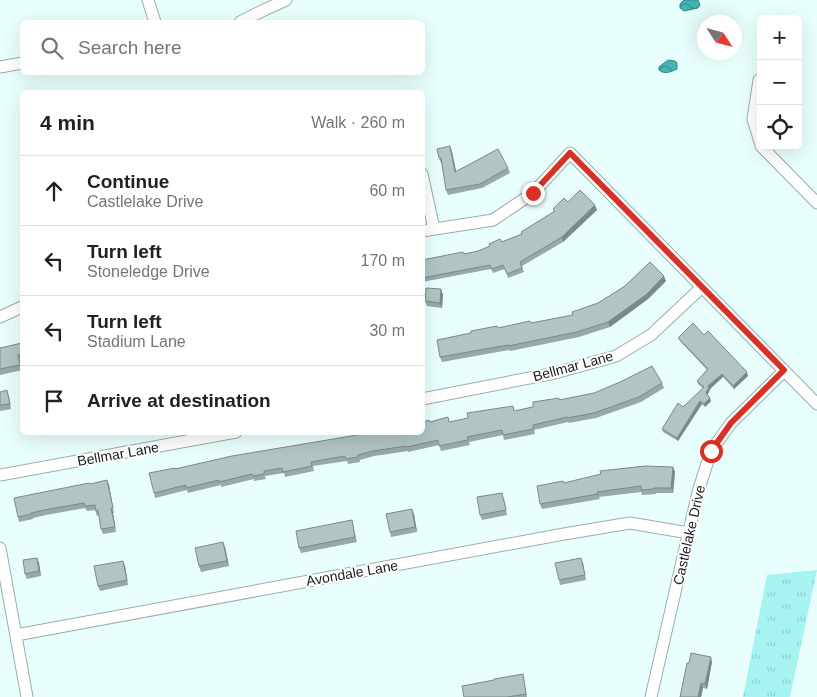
<!DOCTYPE html>
<html lang="en">
<head>
<meta charset="utf-8">
<style>
  :root { --surface:#fff; --page:#f6f6f6; --text:#202124; --muted:#757577; --line:#e0e0e0 }
  body { margin:0; font-family:Arial,sans-serif; background:var(--page); color:var(--text) }
  .controls { position:absolute; right:15px; top:15px; display:grid; overflow:hidden; border-radius:8px; box-shadow:0 5px 20px #0002 }
  .controls button { width:45px; height:45px; display:grid; place-items:center; padding:0; border:0; border-bottom:1px solid var(--line); background:var(--surface); color:var(--text); font:25px sans-serif }
  .compass { position:absolute; left:697px; top:15px; width:45px; height:45px; border-radius:50%; background:var(--surface); box-shadow:0 5px 20px #0002; rotate:126deg }
  .stop { position:absolute; width:15px; height:15px; margin:-11px; border:4px solid #d93025; border-radius:50%; background:#fff }
  .stop.end { background:#d93025; border-color:#fff; box-shadow:0 1px 5px #0008 }
  .list { margin:0; padding:0; list-style:none }
  h2 { display:flex; justify-content:space-between; align-items:center; height:65px; margin:0; padding:0 20px; font-size:21px }
  h2 small { font-size:16px; font-weight:400; color:var(--muted) }
  .list li { display:grid; grid-template-columns:32px 1fr auto; gap:15px; align-items:center; box-sizing:border-box; height:70px; padding:0 20px; border-top:1px solid var(--line) }
  .list b { display:block; font-size:19px; white-space:nowrap }
  .list p { margin:0; font-size:16px; white-space:nowrap; color:var(--muted) }
  .list em { font-size:16px; font-style:normal; color:var(--muted) }
  .icon { flex:none; width:28px; height:28px; fill:none; stroke:currentColor; stroke-width:2; stroke-linecap:round; stroke-linejoin:round }
  .map { position:relative; flex:none; width:817px; height:697px; overflow:hidden }
  .search { position:absolute; background:var(--surface); box-shadow:0 5px 20px #0002; left:20px; top:20px; width:405px; height:55px; display:flex; align-items:center; gap:12px; box-sizing:border-box; padding:0 18px; border-radius:8px; color:var(--muted); font-size:19px }
  .panel { position:absolute; background:var(--surface); box-shadow:0 5px 20px #0002; left:20px; top:90px; width:405px; height:345px; border-radius:8px }
  .map>svg:first-child { display:block }
  .grass { fill:url(#grass-tufts) }
  .water { fill:url(#water-waves); stroke:#358786 }
  .lines { fill:none; stroke-linecap:round; stroke-linejoin:round }
  .minor-casing { stroke:#9aaead; stroke-width:13 }
  .minor { stroke:#fff; stroke-width:11 }
  .wall { fill:#97a9a9 }
  .shaded-wall { fill:#7b8a89 }
  .building { fill:#b0c5c4; stroke:#7b8a89 }
  .route { stroke:#d93025; stroke-width:6 }
  .labels { text-anchor:middle; stroke-width:4; stroke-linejoin:round; paint-order:stroke }
  .street-label { font-size:14px; fill:#161d1d; stroke:#fff }
</style>
</head>
<body>
<div class="map">
<svg width="817" height="697" viewBox="0 0 817 697">
  <defs>
    <pattern id="grass-tufts" width="24" height="20" patternUnits="userSpaceOnUse" patternTransform="scale(1.25)"><rect width="24" height="20" fill="#a6f3f1"/><path d="M3 7l-1-3M5 7V3M7 7l1-3M15 17l-1-3M17 17v-4M19 17l1-3" fill="none" stroke="#8ed0ce"/></pattern>
    <pattern id="water-waves" width="16" height="10" patternUnits="userSpaceOnUse" patternTransform="scale(1.25)"><rect width="16" height="10" fill="#42b5b3"/><path d="M0 5q4-4 8 0t8 0" fill="none" stroke="#369391"/></pattern>
  </defs>
  <rect width="100%" height="100%" fill="#e9fffe"/>
  <path class="grass" d="M 817,570 L 790,697 L 743,697 L 767,575 Z"/>
  <path class="water" d="M 684,0 L 698,0 L 700,5 L 698,8 L 684,11 L 680,8 L 680,4 Z
    M 668,60 L 675,61 L 677,63 L 677,69 C 670,72 665,75 659,70 L 659,67 Z"/>
  <g class="lines">
    <defs>
      <path id="minor" d="M 148,0 L 155,22
        M 240,22 L 264,10 L 286,0
        M 0,67 L 22,63
        M 759,80 L 753,119 L 761,145
        M 761,146 L 817,203
        M 422,174 L 434,229
        M 422,231 L 493,220 L 533,193 L 570,153 L 817,404
        M 0,317 L 22,307
        M 422,399 L 555,373 L 616,356 L 651,335 L 702,287
        M 0,475 L 236,432
        M 0,548 L 27,697
        M 16,635 L 564,534 L 630,523 L 689,533
        M 651,697 L 698,492 L 711,451 L 731,423 L 784,371"/>
    </defs>
    <use href="#minor" class="minor-casing"/>
    <use href="#minor" class="minor"/>
  </g>
  <path class="wall" d="M 450,146 L 456,171 L 508,168 L 510,173 L 482,188 L 448,195 L 446,190 L 442,163 L 441,163 L 439,158 Z
    M 568,202 L 597,210 L 563,242 L 522,266 L 524,272 L 508,278 L 505,269 L 493,273 L 491,269 L 422,282 L 422,260 L 464,254 L 478,251 L 521,234 L 521,232 L 554,212 L 553,209 Z
    M 666,281 L 648,299 L 610,327 L 579,337 L 510,351 L 509,350 L 442,362 L 440,357 L 498,328 L 531,323 L 573,315 Z
    M 441,289 L 443,295 L 442,308 L 427,306 L 425,301 Z
    M 704,335 L 748,376 L 734,389 L 723,377 L 710,389 L 710,390 L 707,394 L 711,401 L 705,407 L 702,404 L 678,441 L 663,432 L 662,429 L 703,388 L 698,384 L 697,381 L 707,370 L 680,341 L 678,338 Z
    M 22,343 L 22,360 L 20,360 L 22,370 L 0,375 L 0,348 Z
    M 662,383 L 664,388 L 641,402 L 596,418 L 569,423 L 568,422 L 534,430 L 535,434 L 504,440 L 503,435 L 469,442 L 470,445 L 441,451 L 439,445 L 408,452 L 408,451 L 374,456 L 360,460 L 360,462 L 348,464 L 347,461 L 313,466 L 314,471 L 285,477 L 284,473 L 265,476 L 266,479 L 254,481 L 254,479 L 221,487 L 221,485 L 188,493 L 187,490 L 155,498 L 154,493 L 175,469 L 422,432 L 430,422 L 450,422 L 515,411 L 559,400 Z
    M 0,392 L 9,396 L 11,409 L 0,411 Z
    M 673,467 L 675,472 L 673,493 L 656,493 L 656,494 L 642,495 L 641,492 L 599,497 L 600,499 L 542,509 L 540,504 L 564,483 Z
    M 90,484 L 109,485 L 114,513 L 113,513 L 116,532 L 103,534 L 101,529 L 99,515 L 97,516 L 95,510 L 87,511 L 85,508 L 46,515 L 33,518 L 33,519 L 19,522 L 18,517 Z
    M 504,498 L 507,515 L 482,520 L 480,515 Z
    M 414,514 L 417,532 L 391,537 L 390,532 Z
    M 352,520 L 353,525 L 357,542 L 301,553 L 299,548 Z
    M 225,547 L 229,566 L 201,572 L 199,566 Z
    M 37,558 L 39,563 L 41,576 L 27,579 L 25,574 Z
    M 583,563 L 586,580 L 560,585 L 559,580 Z
    M 125,566 L 128,585 L 100,591 L 98,586 Z
    M 712,662 L 707,689 L 703,688 L 701,697 L 680,697 L 689,663 Z
    M 524,679 L 527,697 L 464,697 Z"/>
  <path class="shaded-wall" d="M 450,146 L 452,151 L 457,176 L 455,172 Z
    M 595,205 L 597,210 L 563,242 L 562,237 Z
    M 664,276 L 666,281 L 648,299 L 610,327 L 608,322 Z
    M 441,289 L 443,295 L 442,308 L 440,303 Z
    M 747,372 L 748,376 L 734,389 L 733,386 Z
    M 722,374 L 723,377 L 710,389 L 710,390 L 707,396 L 706,393 L 708,386 Z
    M 710,398 L 711,401 L 705,407 L 704,404 Z
    M 700,401 L 702,404 L 678,441 L 677,438 Z
    M 673,467 L 675,472 L 673,493 L 671,488 Z
    M 107,480 L 109,485 L 114,513 L 113,508 Z
    M 111,508 L 113,513 L 116,532 L 115,527 Z
    M 412,509 L 414,514 L 417,532 L 415,527 Z
    M 223,542 L 225,547 L 229,566 L 227,561 Z
    M 37,558 L 39,563 L 41,576 L 39,571 Z
    M 581,558 L 583,563 L 586,580 L 585,575 Z
    M 123,561 L 125,566 L 128,585 L 127,580 Z
    M 711,657 L 712,662 L 707,689 L 705,684 Z
    M 701,683 L 703,688 L 701,697 L 698,697 Z"/>
  <path class="building" d="M 450,146 L 455,172 L 498,149 L 508,168 L 480,184 L 446,190 L 441,158 L 439,158 L 437,149 Z
    M 580,190 L 595,205 L 562,237 L 520,262 L 522,268 L 507,274 L 503,265 L 492,269 L 490,265 L 422,278 L 422,260 L 463,252 L 464,254 L 478,251 L 490,246 L 489,244 L 500,239 L 502,242 L 522,234 L 521,232 L 555,211 L 553,209 L 564,198 L 568,202 Z
    M 650,262 L 664,276 L 647,294 L 608,322 L 577,332 L 508,346 L 508,345 L 440,357 L 437,340 L 471,333 L 471,331 L 497,326 L 498,328 L 530,321 L 531,323 L 573,315 L 572,312 L 598,303 L 625,286 Z
    M 426,288 L 441,289 L 440,303 L 425,301 Z
    M 693,323 L 704,335 L 708,331 L 747,372 L 733,386 L 722,374 L 708,386 L 709,387 L 706,393 L 710,398 L 704,404 L 700,401 L 677,438 L 662,429 L 678,403 L 683,407 L 704,387 L 697,381 L 708,369 L 678,338 Z
    M 22,343 L 22,354 L 18,355 L 20,365 L 0,369 L 0,348 Z
    M 652,366 L 662,383 L 639,397 L 594,413 L 567,418 L 567,417 L 533,425 L 533,429 L 503,435 L 502,430 L 467,437 L 468,440 L 439,446 L 438,440 L 407,447 L 406,446 L 373,451 L 358,455 L 358,457 L 346,459 L 345,456 L 311,462 L 312,466 L 283,472 L 282,468 L 264,471 L 264,474 L 253,476 L 252,474 L 219,482 L 219,480 L 186,488 L 186,485 L 154,493 L 149,473 L 175,468 L 175,469 L 232,456 L 375,432 L 422,432 L 422,422 L 429,420 L 430,422 L 448,417 L 449,422 L 468,418 L 467,413 L 513,406 L 514,411 L 533,407 L 533,402 L 559,398 L 559,400 L 594,393 L 620,382 Z
    M 7,390 L 10,404 L 0,405 L 0,392 Z
    M 645,466 L 673,467 L 671,488 L 654,488 L 654,489 L 641,490 L 641,486 L 597,492 L 598,494 L 540,504 L 537,486 L 563,481 L 564,483 L 601,474 L 600,471 Z
    M 107,480 L 113,508 L 111,508 L 115,527 L 101,529 L 98,510 L 96,511 L 95,505 L 85,506 L 84,503 L 44,510 L 31,513 L 31,514 L 18,517 L 14,498 L 89,483 L 90,484 Z
    M 502,493 L 506,510 L 480,515 L 477,497 Z
    M 412,509 L 415,527 L 390,532 L 386,514 Z
    M 352,520 L 355,537 L 299,548 L 296,531 Z
    M 223,542 L 227,561 L 199,566 L 195,548 Z
    M 37,558 L 39,571 L 25,574 L 23,560 Z
    M 581,558 L 585,575 L 559,580 L 555,563 Z
    M 123,561 L 127,580 L 98,586 L 94,566 Z
    M 691,653 L 711,657 L 705,684 L 701,683 L 698,697 L 680,697 L 687,663 L 689,663 Z
    M 523,674 L 526,694 L 507,697 L 464,697 L 462,686 L 494,680 L 494,679 Z"/>
  <g class="lines">
    <path class="route" d="M 533,193 L 570,153 L 784,370 L 731,423 L 711,451"/>
  </g>
  <g class="labels">
    <g class="street-label">
      <text transform="translate(573 366) rotate(-15)" y="5">Bellmar Lane</text>
      <text transform="translate(118 454) rotate(-10)" y="5">Bellmar Lane</text>
      <text transform="translate(689 535) rotate(-77)" y="5">Castlelake Drive</text>
      <text transform="translate(352 573) rotate(-10)" y="5">Avondale Lane</text>
    </g>
  </g>
</svg>
<div class="controls">
<button>+</button>
<button>−</button>
<button><svg class="icon" aria-label="locate" viewBox="0 0 24 24"><circle cx="12" cy="12" r="6"/><path d="M12 2v4M12 18v4M2 12h4M18 12h4"/></svg></button>
</div>
<svg class="compass" viewBox="-18 -18 36 36"><path d="M0-13l5 13h-10z" fill="#e53935"/><path d="M0 13l5-13h-10z" fill="#757577"/></svg>
<div class="stop" style="left:711px;top:451px"></div>
<div class="stop end" style="left:533px;top:193px"></div>
<div class="search"><svg class="icon" aria-label="search" viewBox="0 0 24 24"><circle cx="10" cy="10" r="6"/><path d="M15 15l6 6"/></svg>Search here</div>
<section class="panel">
<h2>4 min<small>Walk · 260 m</small></h2>
<ul class="list">
<li><svg class="icon" aria-label="ahead" viewBox="0 0 24 24"><path d="M12 20V5M6 11l6-6 6 6"/></svg><div><b>Continue</b><p>Castlelake Drive</p></div><em>60 m</em></li>
<li><svg class="icon" aria-label="left" viewBox="0 0 24 24"><path d="M17 20v-9H6M10 6l-5 5 5 5"/></svg><div><b>Turn left</b><p>Stoneledge Drive</p></div><em>170 m</em></li>
<li><svg class="icon" aria-label="left" viewBox="0 0 24 24"><path d="M17 20v-9H6M10 6l-5 5 5 5"/></svg><div><b>Turn left</b><p>Stadium Lane</p></div><em>30 m</em></li>
<li><svg class="icon" aria-label="arrive" viewBox="0 0 24 24"><path d="M6 21V4h12l-3 4 3 4H6"/></svg><div><b>Arrive at destination</b></div></li>
</ul>
</section>
</div>
</body>
</html>
